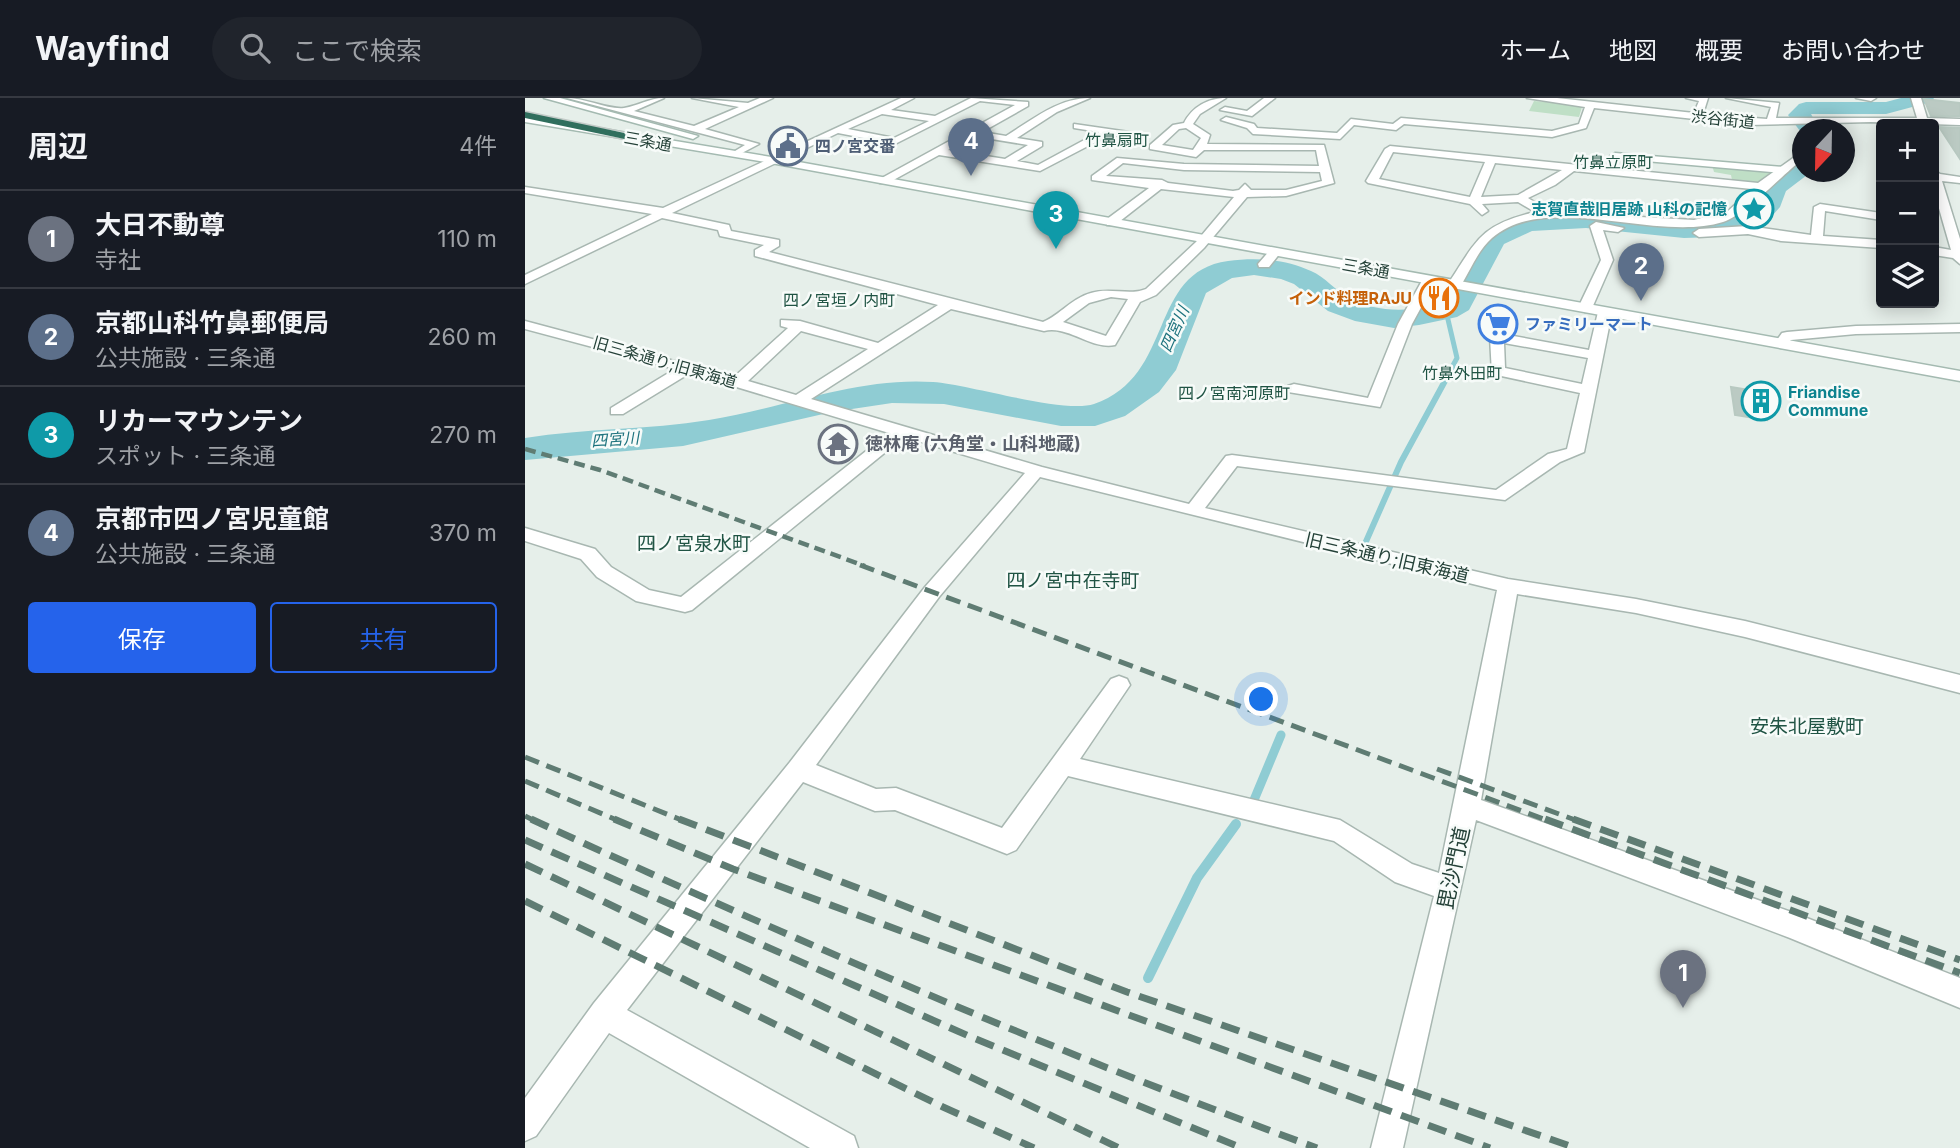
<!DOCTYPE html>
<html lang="ja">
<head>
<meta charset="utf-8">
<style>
  :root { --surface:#171b24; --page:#20242c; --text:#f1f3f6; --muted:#9ea1a6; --line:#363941; --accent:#2563eb }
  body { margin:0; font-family:Inter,"Noto Sans JP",sans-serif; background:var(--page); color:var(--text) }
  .controls { position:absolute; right:21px; top:21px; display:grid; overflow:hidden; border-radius:7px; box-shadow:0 4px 18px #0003 }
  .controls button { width:63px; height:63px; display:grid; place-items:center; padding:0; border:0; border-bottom:2px solid var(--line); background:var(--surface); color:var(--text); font:35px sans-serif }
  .compass { position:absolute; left:1267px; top:21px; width:63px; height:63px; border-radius:50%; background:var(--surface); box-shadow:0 4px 18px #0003; rotate:202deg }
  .you { position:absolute; left:737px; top:602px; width:24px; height:24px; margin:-18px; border:5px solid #fff; border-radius:50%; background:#1a73e8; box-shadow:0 0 0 10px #1a73e833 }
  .badge { display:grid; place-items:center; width:46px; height:46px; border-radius:50%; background:var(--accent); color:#fff; font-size:23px; font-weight:700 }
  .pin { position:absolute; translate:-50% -58px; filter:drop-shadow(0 2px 4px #0008) }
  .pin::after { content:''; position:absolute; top:37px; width:24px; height:21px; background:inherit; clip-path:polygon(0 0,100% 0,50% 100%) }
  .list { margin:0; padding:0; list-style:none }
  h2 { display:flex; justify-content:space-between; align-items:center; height:91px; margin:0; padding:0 28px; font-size:30px }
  h2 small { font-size:23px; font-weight:400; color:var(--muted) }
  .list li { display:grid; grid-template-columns:46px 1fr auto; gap:21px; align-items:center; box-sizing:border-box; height:98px; padding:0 28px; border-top:2px solid var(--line) }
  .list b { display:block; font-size:26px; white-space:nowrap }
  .list p { margin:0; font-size:23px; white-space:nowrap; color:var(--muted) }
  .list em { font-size:23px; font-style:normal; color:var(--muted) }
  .actions { display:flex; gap:14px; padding:21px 28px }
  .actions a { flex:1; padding:16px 0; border:2px solid var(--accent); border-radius:7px; text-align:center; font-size:24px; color:var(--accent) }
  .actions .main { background:var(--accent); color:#fff }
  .icon { flex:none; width:38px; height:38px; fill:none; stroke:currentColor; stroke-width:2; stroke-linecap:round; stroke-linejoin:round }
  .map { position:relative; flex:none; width:1435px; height:1050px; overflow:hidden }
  header { display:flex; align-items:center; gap:42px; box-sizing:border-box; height:98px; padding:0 35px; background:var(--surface); border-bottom:2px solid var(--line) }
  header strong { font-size:33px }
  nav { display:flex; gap:38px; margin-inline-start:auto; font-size:24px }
  .search { width:490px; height:63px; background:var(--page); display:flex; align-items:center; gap:18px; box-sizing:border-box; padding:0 24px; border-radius:38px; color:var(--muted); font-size:26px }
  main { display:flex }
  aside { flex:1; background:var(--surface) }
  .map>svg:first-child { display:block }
  .green { fill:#bfdfc6 }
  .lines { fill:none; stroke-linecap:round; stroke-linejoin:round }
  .stream-far3 { stroke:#8fccd3; stroke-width:5 }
  .stream-far2 { stroke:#8fccd3; stroke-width:6 }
  .stream-far1 { stroke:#8fccd3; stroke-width:9 }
  .stream { stroke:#8fccd3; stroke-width:10 }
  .river { fill:#8fccd3; fill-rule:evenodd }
  .building { fill:#bbcac3; stroke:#b8c9c1; stroke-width:2 }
  .street-casing { stroke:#a8b7b1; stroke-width:3 }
  .secondary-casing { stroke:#a4bab1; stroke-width:3 }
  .highway-casing { stroke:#c2cac7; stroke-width:3 }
  .street { fill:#fff; fill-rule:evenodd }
  .secondary { fill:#fff; fill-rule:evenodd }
  .highway { fill:#306e5d; fill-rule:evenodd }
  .rail-far2 { stroke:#5f7c73; stroke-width:4.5; stroke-dasharray:11 6; stroke-linecap:butt }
  .rail-far1 { stroke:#5f7c73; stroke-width:5; stroke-dasharray:15 8; stroke-linecap:butt }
  .rail { stroke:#5f7c73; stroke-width:7; stroke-dasharray:19 10; stroke-linecap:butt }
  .labels { text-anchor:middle; stroke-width:5; stroke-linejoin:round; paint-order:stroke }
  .far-street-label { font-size:16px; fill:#244138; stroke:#f7fbf9 }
  .far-neighbourhood-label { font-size:16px; fill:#205444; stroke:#f7fbf9 }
  .far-service-label { font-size:16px; font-weight:bold; fill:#4e5e75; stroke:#f7fbf9; text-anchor:start }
  .far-culture-label { font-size:16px; font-weight:bold; fill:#0d838f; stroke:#f7fbf9; text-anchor:end }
  .far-food-label { font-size:16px; font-weight:bold; fill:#c56008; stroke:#f7fbf9; text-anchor:end }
  .far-shop-label { font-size:16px; font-weight:bold; fill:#366cbe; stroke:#f7fbf9; text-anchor:start }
  .far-water-label { font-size:16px; font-style:italic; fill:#1e737e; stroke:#f7fbf9 }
  .worship-label { font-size:18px; font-weight:bold; fill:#5b616d; stroke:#f7fbf9; text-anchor:start }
  .street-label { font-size:18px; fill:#244138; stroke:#f7fbf9 }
  .neighbourhood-label { font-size:19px; fill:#205444; stroke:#f7fbf9 }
  .near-street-label { font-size:21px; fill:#244138; stroke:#f7fbf9 }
</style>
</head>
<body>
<header>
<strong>Wayfind</strong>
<div class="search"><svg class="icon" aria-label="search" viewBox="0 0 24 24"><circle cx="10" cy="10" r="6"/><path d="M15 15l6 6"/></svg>ここで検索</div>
<nav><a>ホーム</a><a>地図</a><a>概要</a><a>お問い合わせ</a></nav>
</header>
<main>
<aside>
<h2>周辺<small>4件</small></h2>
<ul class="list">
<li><span class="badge" style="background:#6b7280">1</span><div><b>大日不動尊</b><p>寺社</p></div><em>110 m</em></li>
<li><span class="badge" style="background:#5c6f8a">2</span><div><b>京都山科竹鼻郵便局</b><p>公共施設 · 三条通</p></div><em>260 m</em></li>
<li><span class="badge" style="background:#0f9aa8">3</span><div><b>リカーマウンテン</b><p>スポット · 三条通</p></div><em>270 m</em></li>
<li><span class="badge" style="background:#5c6f8a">4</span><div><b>京都市四ノ宮児童館</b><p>公共施設 · 三条通</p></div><em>370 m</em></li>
</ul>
<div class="actions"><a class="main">保存</a><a>共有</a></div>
</aside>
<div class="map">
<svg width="1435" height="1050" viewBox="0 0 1435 1050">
  <rect width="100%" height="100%" fill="#e6efea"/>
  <path class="green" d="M 1009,3 L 1054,7 L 1057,9 L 1054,19 L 1004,13 Z
    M 1187,67 L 1258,72 L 1236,89 L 1208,87 L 1206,77 L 1189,74 Z"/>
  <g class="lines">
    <path class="stream-far3" d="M 921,213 L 932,260 L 926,271"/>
    <path class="stream-far2" d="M 839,448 L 876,364 L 927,270"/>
    <path class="stream-far1" d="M 729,702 L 756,637"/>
    <path class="stream" d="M 623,880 L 672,780 L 711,726"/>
    <path class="river" d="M 1376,0 L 1409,0 L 1406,4 L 1361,16 L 1286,16 L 1295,32 L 1278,32 L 1278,37 L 1263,17 L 1274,6 L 1281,4 L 1361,4 Z
      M 1278,62 L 1278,74 L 1286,74 L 1261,93 L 1255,109 L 1238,128 L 1229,131 L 1190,139 L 1159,140 L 1061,130 L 1007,133 L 979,146 L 944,212 L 932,219 L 894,227 L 869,230 L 830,223 L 803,213 L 769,186 L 756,181 L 729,177 L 707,180 L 681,195 L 651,272 L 634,294 L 600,318 L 570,328 L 536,328 L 419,306 L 367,305 L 307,314 L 158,348 L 0,362 L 0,340 C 61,330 123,332 184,322 C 259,310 331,279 408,284 C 447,287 539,316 569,306 C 651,278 622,174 703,163 C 731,159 760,161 786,173 C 800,179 811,193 824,200 C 851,215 895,216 921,200 C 929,187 949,143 959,135 C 963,131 973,129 978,127 C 1055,94 1138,141 1217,118 C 1232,113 1232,95 1242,85 C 1250,76 1266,65 1278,62 Z"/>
  </g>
  <path class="building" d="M 1399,1 L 1435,5 L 1435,18 L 1406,18 Z
    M 1414,29 L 1435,30 L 1435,61 L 1416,32 Z
    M 1206,289 L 1237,294 L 1242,322 L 1210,317 Z"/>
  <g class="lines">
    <defs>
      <path id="street" d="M 42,0 C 60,0 84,12 99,10 C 113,8 124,0 139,0 L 109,13 L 169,28 L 214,9 L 167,0 L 223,5 L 235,0 L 248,0 L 180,31 L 234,46 L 215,56 L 210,53 L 220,47 Z
        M 376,0 L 389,0 L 366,12 L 410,18 L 446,0 L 503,4 L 503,8 L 457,34 L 481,38 C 507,22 533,0 565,0 L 532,14 L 492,40 L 517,44 L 517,48 L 492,63 L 513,67 L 574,34 L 549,30 L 549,26 L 611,35 L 601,41 L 586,36 L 515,73 L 414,57 L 363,85 L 355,85 L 355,81 L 490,7 L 455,3 L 370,46 L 313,35 L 147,115 L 204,127 L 206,133 L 254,142 L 254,148 L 244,154 L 518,224 C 535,217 547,200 566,195 C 584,189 605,198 621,191 L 671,144 L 709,99 L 636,91 L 590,127 L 582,127 L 582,121 L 624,90 L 567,82 L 567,78 L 592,60 L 659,66 L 794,68 L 791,52 L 679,52 L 671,59 L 625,51 L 625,47 L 648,27 L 659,25 C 667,9 683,0 701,0 L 675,16 L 668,26 L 685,37 L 682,46 L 799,47 L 809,85 L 761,98 L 722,99 L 679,150 L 631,197 L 615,204 L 590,247 C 566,252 543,227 519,233 L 426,211 L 286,301 L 517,369 L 664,406 L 701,358 L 707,357 L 971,392 L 1023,356 L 1042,351 L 1055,295 L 967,276 L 965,239 L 972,235 L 1064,252 L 1073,214 L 1085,211 L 1087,214 L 1059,354 L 1035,364 L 980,402 L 712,368 L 680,410 L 983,481 L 1111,501 L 1220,523 L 1435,577 L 1435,595 L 1220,539 L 1111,515 L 992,496 L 956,702 L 1269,815 L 1435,880 L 1435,910 L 1265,840 L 951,722 L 878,1050 L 846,1050 L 909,798 L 870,784 L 809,743 L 543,678 L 491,752 L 482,756 L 370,712 L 350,713 L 278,684 L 102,912 L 329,1038 L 333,1050 L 285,1050 L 84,935 L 11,1038 L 0,1043 L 0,1000 L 69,905 L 265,664 L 400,489 L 500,375 L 379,339 L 167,512 L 160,514 L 111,503 L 72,479 L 56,461 L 0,443 L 0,430 L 70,451 L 86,469 L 124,492 L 156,499 L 364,335 L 165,275 L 98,316 L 86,316 L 86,310 L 150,271 L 0,231 L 0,223 L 209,279 L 263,230 L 256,228 L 256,222 L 275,223 L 353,245 L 413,207 L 230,158 L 230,152 L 239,147 L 195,138 L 193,132 L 137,120 L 0,186 L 0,177 L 127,116 L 0,95 L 0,89 L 138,110 ZM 357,16 L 404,23 L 369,40 L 323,31 ZM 661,30 L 676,40 L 668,52 L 637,47 L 654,31 ZM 448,38 L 503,47 L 480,61 L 423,52 ZM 598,65 L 659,72 L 795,74 L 797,83 L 761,92 L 726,92 L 720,86 L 714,92 L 708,93 L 643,85 L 637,82 L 581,78 ZM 586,199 L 603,201 L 581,238 L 538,224 L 564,205 ZM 276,233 L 343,251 L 271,297 L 223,283 ZM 979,245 L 1063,260 L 1057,286 L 980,270 ZM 515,379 L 972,492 L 914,775 L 887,766 L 815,722 L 555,661 L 605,587 L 602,581 L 594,578 L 586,581 L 477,730 L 371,690 L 351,691 L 291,667 L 414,499 Z
        M 739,0 L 750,0 L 727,18 L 695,12 L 700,9 L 722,13 Z
        M 1002,0 L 1032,0 L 1169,15 L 1174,3 L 1161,0 L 1183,0 L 1178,16 L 1242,21 L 1246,9 L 1201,0 L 1254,5 L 1251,20 L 1392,20 L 1386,0 L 1396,0 L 1402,20 L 1435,21 L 1435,27 L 1346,24 L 1224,27 L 1069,10 L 1061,30 L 1027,39 L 879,26 L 871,32 L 829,27 L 815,41 L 728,36 L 722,30 L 696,22 L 701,19 L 729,26 L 732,30 L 812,35 L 826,21 L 868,26 L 876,20 L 1027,33 L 1054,26 L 1060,9 Z
        M 1331,0 L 1351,0 L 1346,3 Z
        M 865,48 L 1233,85 L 1278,53 L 1278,61 C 1256,78 1220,117 1198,124 C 1130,145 1023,92 967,140 C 953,152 945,173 935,189 L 930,190 L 923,186 C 952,142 955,127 1010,114 L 993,104 L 957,106 L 963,113 L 957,117 L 945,106 L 843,85 L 841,83 L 860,51 ZM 868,54 L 960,64 L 945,99 L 854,81 ZM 970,65 L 1037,72 L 993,97 L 956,99 ZM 1049,73 L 1227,91 L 1203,113 L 1169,122 L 1025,114 L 1003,100 L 1030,87 Z
        M 1409,72 L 1415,76 L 1435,79 L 1435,85 L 1417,83 L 1435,141 L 1435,166 L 1428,160 L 1409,157 L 1409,149 L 1426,152 L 1409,93 Z
        M 1295,106 L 1356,115 L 1356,122 L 1300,113 L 1298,138 L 1356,142 L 1356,150 L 1256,143 L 1223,136 L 1174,139 L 1168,135 L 1174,131 L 1223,128 L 1286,137 L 1289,109 Z
        M 1071,124 L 1099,130 L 1093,134 L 1078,132 L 1088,162 L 1067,210 L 1060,214 L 1053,210 L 1076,162 L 1065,128 Z
        M 746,151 L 756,154 L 744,169 L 734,169 L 733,166 Z
        M 899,179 L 911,182 L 887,226 L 855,309 L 763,294 L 763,288 L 769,286 L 843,300 L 873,226 Z
        M 1435,226 L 1435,234 L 1331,236 L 1266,242 L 1256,250 L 1249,246 L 1257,235 L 1262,234 L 1331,228 Z"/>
      <path id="secondary" d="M 19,0 L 35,0 L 173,38 L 168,41 Z
        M 0,18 L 246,59 L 1435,273 L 1435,283 L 246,65 L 0,24 Z
        M 1090,55 L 1258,69 L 1263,72 L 1258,75 L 1086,60 L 1085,58 Z"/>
      <path id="highway" d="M 0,14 L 109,37 L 114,40 L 109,43 L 0,20 Z"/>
    </defs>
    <use href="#street" class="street-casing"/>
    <use href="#secondary" class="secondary-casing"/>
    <use href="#highway" class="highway-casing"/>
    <use href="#street" class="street"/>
    <use href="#secondary" class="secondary"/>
    <use href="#highway" class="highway"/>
    <path class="rail-far2" d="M 0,351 L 75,372 L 340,468"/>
    <path class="rail-far1" d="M 335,467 L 1024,723
      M 0,659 L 159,723
      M 912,671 L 1053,723
      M 0,683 L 94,723
      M 0,718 L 10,723"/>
    <path class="rail" d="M 6,721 C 264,840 525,952 792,1050
      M 89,721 L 208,771 L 965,1050
      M 154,721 L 602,894 L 1051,1050
      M 1020,721 L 1435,875
      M 1048,721 L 1435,862
      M 0,742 L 446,939 L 717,1050
      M 0,766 L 594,1050
      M 0,803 L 418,1009 L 509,1050"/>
  </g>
  <defs>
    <symbol id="civic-ring" viewBox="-11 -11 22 22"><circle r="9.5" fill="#f7fbf9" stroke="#5c6f8a" stroke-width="1.5"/><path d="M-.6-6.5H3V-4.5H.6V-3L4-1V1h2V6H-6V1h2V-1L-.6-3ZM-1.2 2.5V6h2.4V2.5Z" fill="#5c6f8a"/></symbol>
    <symbol id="sight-ring" viewBox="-11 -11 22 22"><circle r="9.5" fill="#f7fbf9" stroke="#0f9aa8" stroke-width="1.5"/><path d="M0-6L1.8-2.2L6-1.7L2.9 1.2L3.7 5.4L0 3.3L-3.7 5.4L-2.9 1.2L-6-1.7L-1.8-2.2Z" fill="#0f9aa8"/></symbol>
    <symbol id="restaurant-ring" viewBox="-11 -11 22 22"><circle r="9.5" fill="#f7fbf9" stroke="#e8710a" stroke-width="1.5"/><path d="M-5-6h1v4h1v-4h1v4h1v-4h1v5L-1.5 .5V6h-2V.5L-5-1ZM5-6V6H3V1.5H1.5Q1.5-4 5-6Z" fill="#e8710a"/></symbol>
    <symbol id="supermarket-ring" viewBox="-11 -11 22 22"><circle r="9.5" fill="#f7fbf9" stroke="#3f7fe0" stroke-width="1.5"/><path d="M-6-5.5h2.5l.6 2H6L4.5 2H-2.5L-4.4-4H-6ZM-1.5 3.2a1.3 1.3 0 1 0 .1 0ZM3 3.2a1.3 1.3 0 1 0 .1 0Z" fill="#3f7fe0"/></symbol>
    <symbol id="building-ring" viewBox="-11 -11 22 22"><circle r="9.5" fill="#f7fbf9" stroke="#0f9aa8" stroke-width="1.5"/><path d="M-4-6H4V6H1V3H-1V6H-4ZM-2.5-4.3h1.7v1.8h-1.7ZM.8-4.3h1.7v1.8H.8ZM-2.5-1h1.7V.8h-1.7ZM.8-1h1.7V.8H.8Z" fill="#0f9aa8"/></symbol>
    <symbol id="temple-ring" viewBox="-11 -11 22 22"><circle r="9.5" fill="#f7fbf9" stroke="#6b7280" stroke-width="1.5"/><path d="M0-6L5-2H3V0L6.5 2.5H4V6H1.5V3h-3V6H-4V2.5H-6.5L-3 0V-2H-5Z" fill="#6b7280"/></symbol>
  </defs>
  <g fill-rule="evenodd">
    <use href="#civic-ring" x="241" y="26" width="44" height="44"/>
    <use href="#sight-ring" x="1207" y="89" width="44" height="44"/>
    <use href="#restaurant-ring" x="892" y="178" width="44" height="44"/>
    <use href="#supermarket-ring" x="951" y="204" width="44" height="44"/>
    <use href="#building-ring" x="1214" y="281" width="44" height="44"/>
    <use href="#temple-ring" x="291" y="324" width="44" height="44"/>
  </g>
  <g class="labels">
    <g class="far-street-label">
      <text transform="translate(1198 21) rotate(6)" y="6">渋谷街道</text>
      <text transform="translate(123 43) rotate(10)" y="6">三条通</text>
      <text transform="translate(841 170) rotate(10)" y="6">三条通</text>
      <text transform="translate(140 264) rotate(16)" y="6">旧三条通り;旧東海道</text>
    </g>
    <g class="far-neighbourhood-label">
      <text x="592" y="48">竹鼻扇町</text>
      <text x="1088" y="70">竹鼻立原町</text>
      <text x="314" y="208">四ノ宮垣ノ内町</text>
      <text x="937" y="281">竹鼻外田町</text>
      <text x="709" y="301">四ノ宮南河原町</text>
    </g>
    <g class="far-service-label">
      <text x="290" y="54">四ノ宮交番</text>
    </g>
    <g class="far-culture-label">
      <text x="1202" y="117">志賀直哉旧居跡 山科の記憶</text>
      <text x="1263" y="300" text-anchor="start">Friandise<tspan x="1263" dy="18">Commune</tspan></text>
    </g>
    <g class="far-food-label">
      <text x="887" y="206">インド料理RAJU</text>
    </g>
    <g class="far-shop-label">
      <text x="1000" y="232">ファミリーマート</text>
    </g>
    <g class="far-water-label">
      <text transform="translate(649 231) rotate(-66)" y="6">四宮川</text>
      <text transform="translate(90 341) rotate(-4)" y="6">四宮川</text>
    </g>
    <g class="worship-label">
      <text x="340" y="352">徳林庵 (六角堂・山科地蔵)</text>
    </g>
    <g class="street-label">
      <text transform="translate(862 460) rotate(13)" y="6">旧三条通り;旧東海道</text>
    </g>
    <g class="neighbourhood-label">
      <text x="169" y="452">四ノ宮泉水町</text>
      <text x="548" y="489">四ノ宮中在寺町</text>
      <text x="1282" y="635">安朱北屋敷町</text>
    </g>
    <g class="near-street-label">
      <text transform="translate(929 770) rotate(-78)" y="7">毘沙門道</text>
    </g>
  </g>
</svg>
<div class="controls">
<button>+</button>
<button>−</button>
<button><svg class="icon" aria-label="layers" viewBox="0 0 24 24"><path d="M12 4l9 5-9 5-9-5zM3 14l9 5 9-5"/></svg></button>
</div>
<svg class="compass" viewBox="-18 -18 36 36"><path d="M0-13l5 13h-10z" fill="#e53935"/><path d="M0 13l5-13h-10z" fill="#9ea1a6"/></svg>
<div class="you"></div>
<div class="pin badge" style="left:1158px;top:910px;background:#6b7280">1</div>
<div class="pin badge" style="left:1116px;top:203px;background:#5c6f8a">2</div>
<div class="pin badge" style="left:531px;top:151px;background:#0f9aa8">3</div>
<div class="pin badge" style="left:446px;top:78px;background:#5c6f8a">4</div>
</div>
</main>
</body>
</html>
